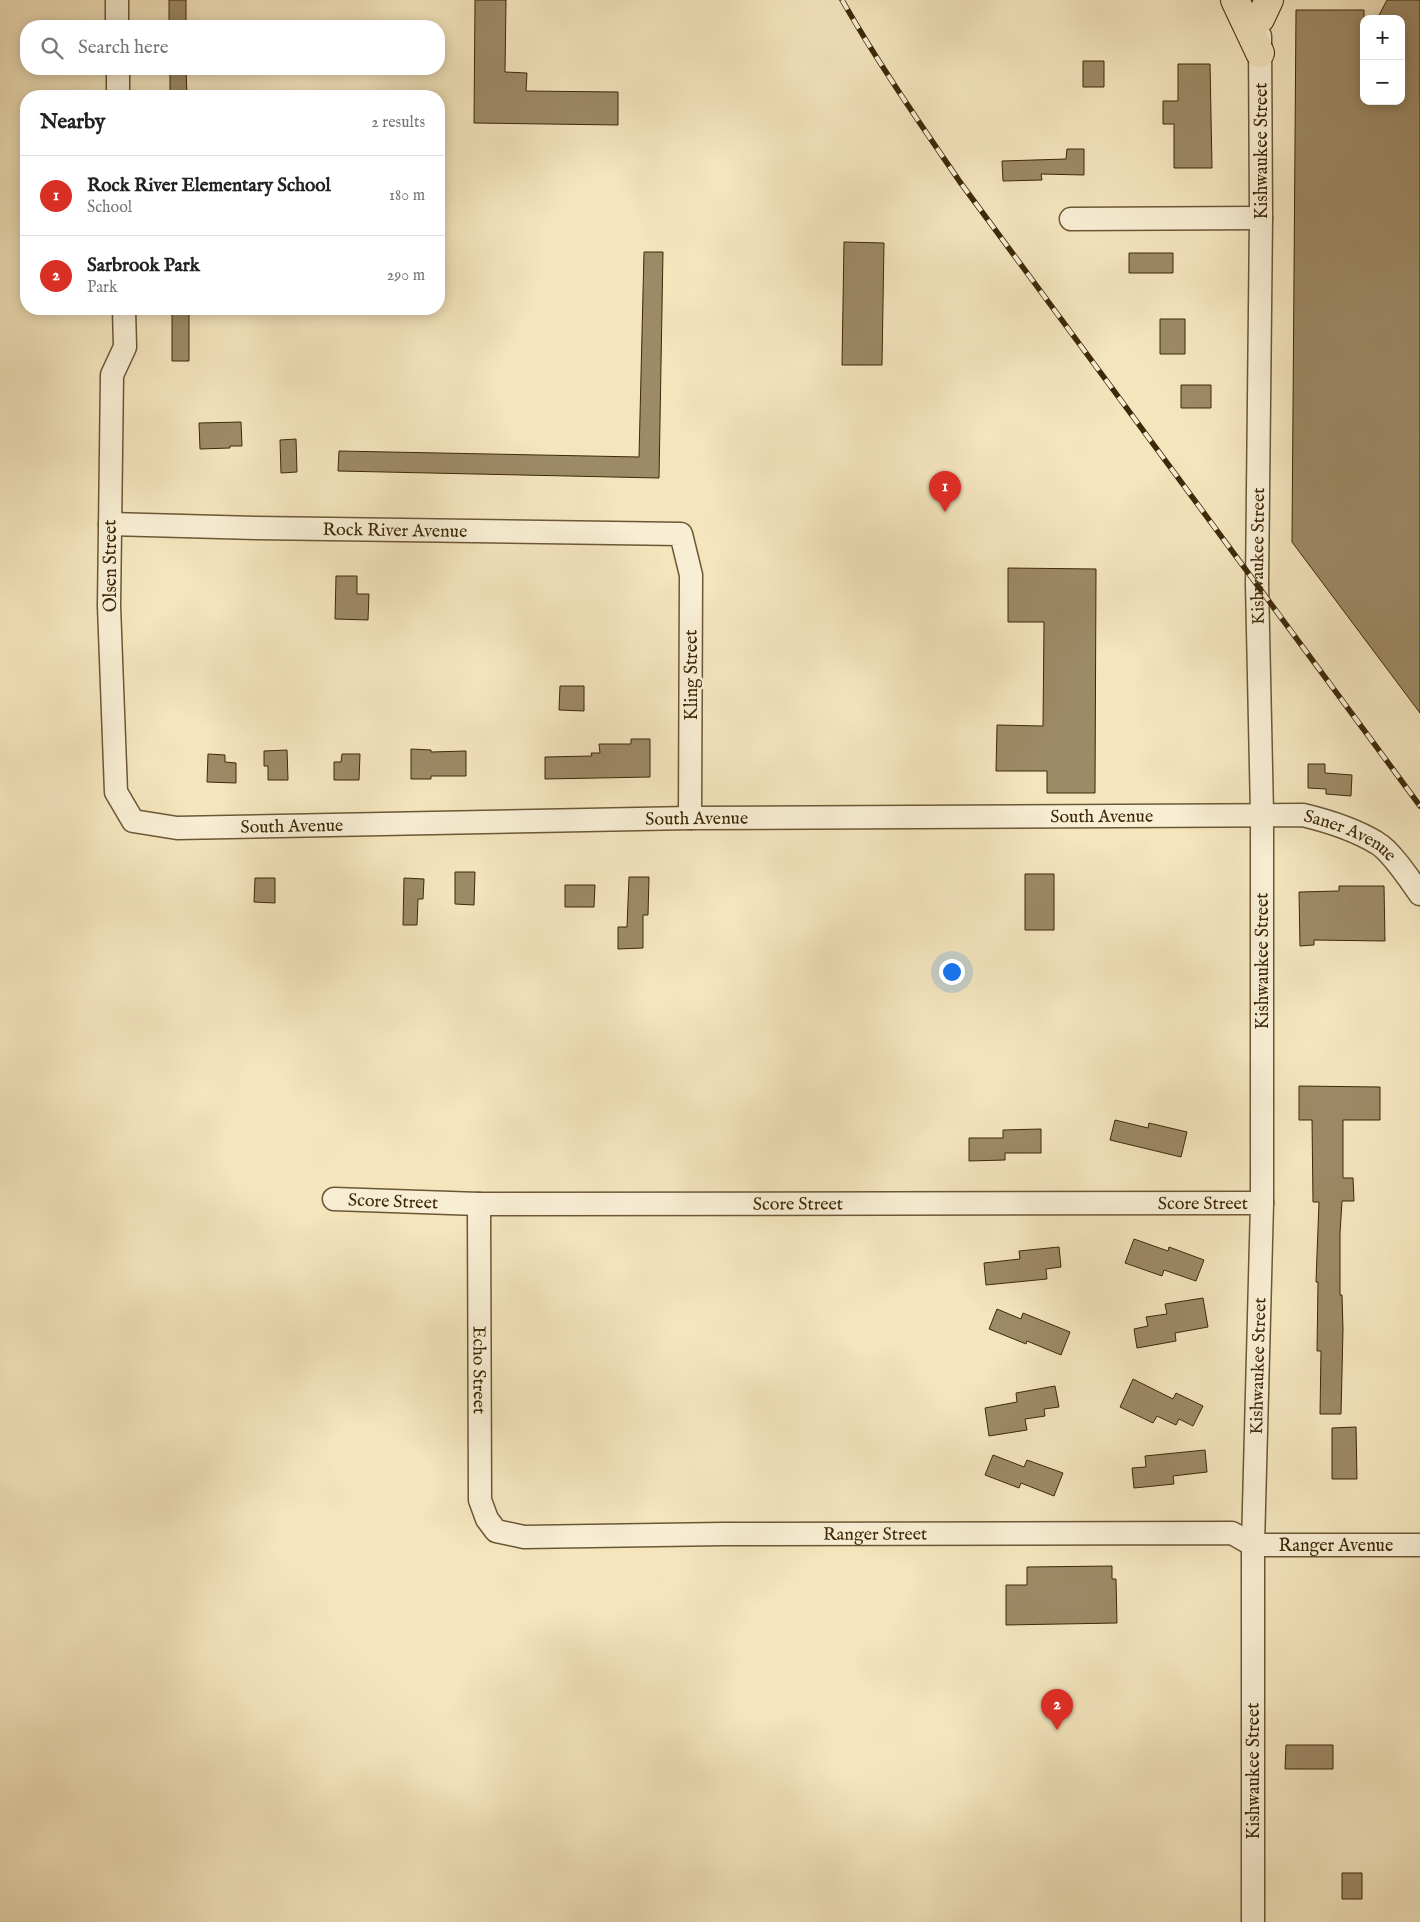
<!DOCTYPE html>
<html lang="en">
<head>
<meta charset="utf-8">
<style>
  :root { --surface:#fff; --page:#f6f6f6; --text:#222; --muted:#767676; --line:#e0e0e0; --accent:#d93025 }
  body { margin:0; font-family:"IM FELL English",serif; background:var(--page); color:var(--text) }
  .controls { position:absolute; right:15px; top:15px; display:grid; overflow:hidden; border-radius:10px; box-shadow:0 2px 12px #0003 }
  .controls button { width:45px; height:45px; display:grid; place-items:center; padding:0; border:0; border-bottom:1px solid var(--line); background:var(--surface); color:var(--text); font:25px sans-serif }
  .you { position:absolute; left:951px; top:971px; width:18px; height:18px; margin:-12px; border:4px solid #fff; border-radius:50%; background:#1a73e8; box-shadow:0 0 0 8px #1a73e833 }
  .badge { display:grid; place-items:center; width:32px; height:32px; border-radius:50%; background:var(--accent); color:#fff; font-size:16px; font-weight:700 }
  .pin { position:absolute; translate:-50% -41px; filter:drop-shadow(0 1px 2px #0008) }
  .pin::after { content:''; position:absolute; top:26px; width:18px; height:15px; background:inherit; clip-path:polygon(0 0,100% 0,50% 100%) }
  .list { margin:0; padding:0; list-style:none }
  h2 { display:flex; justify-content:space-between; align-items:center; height:65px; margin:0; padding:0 20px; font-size:21px }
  h2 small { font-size:16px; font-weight:400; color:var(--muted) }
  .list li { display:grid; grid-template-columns:32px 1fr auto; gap:15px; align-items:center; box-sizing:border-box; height:80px; padding:0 20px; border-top:1px solid var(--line) }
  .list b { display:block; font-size:19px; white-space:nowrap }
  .list p { margin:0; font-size:16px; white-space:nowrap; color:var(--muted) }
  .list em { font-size:16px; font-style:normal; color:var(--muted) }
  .icon { flex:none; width:28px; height:28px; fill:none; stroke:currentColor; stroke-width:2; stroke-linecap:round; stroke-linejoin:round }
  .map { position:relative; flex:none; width:1420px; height:1922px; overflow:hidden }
  .search { position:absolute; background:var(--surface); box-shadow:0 2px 12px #0003; left:20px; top:20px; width:425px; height:55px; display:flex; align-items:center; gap:12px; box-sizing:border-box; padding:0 18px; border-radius:20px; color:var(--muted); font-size:19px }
  .panel { position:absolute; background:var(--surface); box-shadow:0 2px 12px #0003; left:20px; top:90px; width:425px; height:225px; border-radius:20px }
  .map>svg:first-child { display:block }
  .building { fill:#9d8a66; stroke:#3e2808 }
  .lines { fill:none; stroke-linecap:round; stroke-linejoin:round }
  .minor-casing { stroke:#6c5735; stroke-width:25 }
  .major-casing { stroke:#3e2808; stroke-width:30 }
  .minor { stroke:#f8eed4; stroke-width:22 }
  .major { stroke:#f4e5bd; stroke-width:28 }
  .rail-casing { stroke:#3e2808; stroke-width:5.5 }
  .rail { stroke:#f8eed4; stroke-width:4; stroke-dasharray:11; stroke-linecap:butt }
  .labels { text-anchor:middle; stroke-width:5; stroke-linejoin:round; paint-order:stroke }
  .street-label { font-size:18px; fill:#3e2808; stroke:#f8eed4 }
</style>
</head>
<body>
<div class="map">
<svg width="1420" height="1922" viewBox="0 0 1420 1922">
  <rect width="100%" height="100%" fill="#f4e5bd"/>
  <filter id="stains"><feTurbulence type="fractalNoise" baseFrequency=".004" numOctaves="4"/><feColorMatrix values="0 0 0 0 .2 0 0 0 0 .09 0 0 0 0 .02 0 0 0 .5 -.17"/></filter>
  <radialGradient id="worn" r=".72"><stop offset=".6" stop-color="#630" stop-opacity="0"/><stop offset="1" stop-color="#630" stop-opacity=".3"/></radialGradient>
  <path class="building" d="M 169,0 L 186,0 L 186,26 L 169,26 Z
    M 475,0 L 506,0 L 505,72 L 527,73 L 526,91 L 618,92 L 618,125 L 474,123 Z
    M 1387,0 L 1420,0 L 1420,713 L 1292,542 L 1296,10 L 1364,10 L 1364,101 L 1401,101 L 1401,19 L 1377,19 Z
    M 1083,61 L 1104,61 L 1104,87 L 1083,87 Z
    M 1178,64 L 1210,64 L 1212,168 L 1174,168 L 1174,124 L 1163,124 L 1163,101 L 1178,101 Z
    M 170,69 L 186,69 L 187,96 L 170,96 Z
    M 1067,149 L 1084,149 L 1084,175 L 1041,174 L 1042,180 L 1003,181 L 1002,161 L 1066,159 Z
    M 844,242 L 884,243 L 882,365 L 842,365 Z
    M 644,252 L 663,252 L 659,478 L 338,471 L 339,451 L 639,457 Z
    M 1129,253 L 1173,253 L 1173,273 L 1129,273 Z
    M 172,309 L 189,309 L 189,361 L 172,361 Z
    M 1160,319 L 1185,319 L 1185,354 L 1160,354 Z
    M 1181,385 L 1211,385 L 1211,408 L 1181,408 Z
    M 241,422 L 242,446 L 230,446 L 230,448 L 200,449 L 199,423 Z
    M 296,439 L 297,472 L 281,473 L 280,440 Z
    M 1008,568 L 1096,569 L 1095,793 L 1047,793 L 1047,771 L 996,771 L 997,725 L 1043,726 L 1044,622 L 1008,622 Z
    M 336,576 L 357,576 L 357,594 L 369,594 L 368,620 L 335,619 Z
    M 560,686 L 584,686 L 584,711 L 559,710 Z
    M 631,739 L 650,739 L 650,777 L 545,779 L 545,757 L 592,756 L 591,753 L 600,753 L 599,744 L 631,744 Z
    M 411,749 L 431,750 L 431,752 L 466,751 L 466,776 L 431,776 L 431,779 L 411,779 Z
    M 287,750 L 288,780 L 268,780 L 268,766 L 264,766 L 264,751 Z
    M 208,754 L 225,755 L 225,762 L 236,763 L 236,783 L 207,782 Z
    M 342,754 L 360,754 L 359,780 L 334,780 L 334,762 L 341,762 Z
    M 1308,764 L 1325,764 L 1325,773 L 1352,775 L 1351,796 L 1326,794 L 1326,789 L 1308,788 Z
    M 455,872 L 475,872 L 474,905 L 455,904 Z
    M 1025,874 L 1054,874 L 1054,930 L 1025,930 Z
    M 629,877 L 649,877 L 648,915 L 643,915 L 643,948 L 618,949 L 618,927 L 627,927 Z
    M 255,878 L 275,878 L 275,903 L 254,902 Z
    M 404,878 L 424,879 L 423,899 L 418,899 L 417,925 L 403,925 Z
    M 565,885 L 595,885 L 594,907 L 565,907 Z
    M 1339,886 L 1384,886 L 1385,941 L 1314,940 L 1314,945 L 1300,946 L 1299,892 L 1339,891 Z
    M 1299,1086 L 1380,1087 L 1380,1120 L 1343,1120 L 1343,1178 L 1353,1178 L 1354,1201 L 1342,1201 L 1340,1233 L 1340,1295 L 1342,1295 L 1343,1329 L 1341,1414 L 1320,1414 L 1321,1351 L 1317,1351 L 1318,1282 L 1316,1282 L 1319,1202 L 1313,1202 L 1312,1120 L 1299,1120 Z
    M 1115,1120 L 1148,1128 L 1149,1123 L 1187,1132 L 1181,1157 L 1110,1140 Z
    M 1041,1129 L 1041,1153 L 1005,1153 L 1005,1160 L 969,1161 L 969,1138 L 1003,1138 L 1003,1130 Z
    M 1134,1239 L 1168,1251 L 1169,1247 L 1204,1260 L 1196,1281 L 1164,1270 L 1162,1276 L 1125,1263 Z
    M 1059,1247 L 1061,1267 L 1046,1269 L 1047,1279 L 986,1285 L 984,1263 L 1020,1259 L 1019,1251 Z
    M 1203,1298 L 1208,1327 L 1175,1333 L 1176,1341 L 1137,1348 L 1134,1329 L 1148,1326 L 1146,1317 L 1167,1314 L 1165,1304 Z
    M 997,1309 L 1021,1319 L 1023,1313 L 1070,1332 L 1061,1355 L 1027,1341 L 1026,1344 L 989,1329 Z
    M 1133,1379 L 1173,1399 L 1176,1393 L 1203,1406 L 1193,1426 L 1179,1419 L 1176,1425 L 1157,1416 L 1153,1423 L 1120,1407 Z
    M 1055,1386 L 1059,1407 L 1044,1409 L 1045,1416 L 1025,1419 L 1027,1430 L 989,1436 L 985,1408 L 1017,1402 L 1016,1393 Z
    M 1356,1427 L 1357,1479 L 1332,1479 L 1332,1428 Z
    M 1205,1450 L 1207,1472 L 1173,1476 L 1174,1484 L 1134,1488 L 1132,1468 L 1146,1467 L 1145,1456 Z
    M 993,1455 L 1024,1467 L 1027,1460 L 1063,1473 L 1054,1496 L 1021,1483 L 1019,1488 L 985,1475 Z
    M 1112,1566 L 1112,1579 L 1116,1579 L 1117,1623 L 1006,1625 L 1006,1585 L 1027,1585 L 1027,1567 Z
    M 1286,1745 L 1333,1745 L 1333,1769 L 1285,1769 Z
    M 1342,1873 L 1362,1873 L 1362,1899 L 1342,1899 Z"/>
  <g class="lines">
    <defs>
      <g id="minor">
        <path d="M 117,0 L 117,26"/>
        <path d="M 118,69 L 118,96"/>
        <path d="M 1071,219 L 1261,218"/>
        <path id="s1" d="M 124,309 L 125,347 L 112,375 L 109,606 L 116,792 L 133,821 L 177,828 L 690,818 L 1303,815 C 1328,821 1354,829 1377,843 C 1391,851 1410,880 1420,894"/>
        <path id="s2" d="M 110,524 L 257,528 L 681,534 L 691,575 L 690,818"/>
        <path id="s3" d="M 334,1199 L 479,1204 L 1262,1203"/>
        <path id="s4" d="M 479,1204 L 480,1500 L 487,1519 L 496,1531 L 524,1537 L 723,1534 L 1232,1533 L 1253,1545 L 1420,1545"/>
        <path id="s5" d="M 1253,1922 L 1253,1545 L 1262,1203 L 1262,814 L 1257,584 L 1261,218 L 1260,36"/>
      </g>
      <path id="major" d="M 1235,0 L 1260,53
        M 1260,19 L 1269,0"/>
    </defs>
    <use href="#minor" class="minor-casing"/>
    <use href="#major" class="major-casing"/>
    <use href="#minor" class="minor"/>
    <use href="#major" class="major"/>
    <defs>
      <path id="rail" d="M 842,0 C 878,63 919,122 960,182 L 1420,806"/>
    </defs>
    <use href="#rail" class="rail-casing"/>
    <use href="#rail" class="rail"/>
  </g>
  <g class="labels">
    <g class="street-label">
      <text transform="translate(1261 151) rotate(-90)" y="6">Kishwaukee Street</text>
      <text dy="6" stroke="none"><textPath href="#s2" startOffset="285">Rock River Avenue</textPath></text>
      <text dy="6" stroke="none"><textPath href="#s5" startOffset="1366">Kishwaukee Street</textPath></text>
      <text transform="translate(110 566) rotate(-90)" y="6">Olsen Street</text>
      <text transform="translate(691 675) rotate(-90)" y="6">Kling Street</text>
      <text dy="6" stroke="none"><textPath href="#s1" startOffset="1489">South Avenue</textPath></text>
      <text dy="6" stroke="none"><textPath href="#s1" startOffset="1084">South Avenue</textPath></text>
      <text dy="6" stroke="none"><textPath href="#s1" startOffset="679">South Avenue</textPath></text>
      <text dy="6" stroke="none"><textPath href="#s1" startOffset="1742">Saner Avenue</textPath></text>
      <text transform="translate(1262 961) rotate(-90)" y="6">Kishwaukee Street</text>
      <text dy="6" stroke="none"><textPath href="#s3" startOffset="59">Score Street</textPath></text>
      <text dy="6" stroke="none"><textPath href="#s3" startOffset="869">Score Street</textPath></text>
      <text dy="6" stroke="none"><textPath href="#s3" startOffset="464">Score Street</textPath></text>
      <text dy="6" stroke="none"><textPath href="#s5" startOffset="556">Kishwaukee Street</textPath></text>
      <text dy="6" stroke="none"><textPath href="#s4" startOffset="166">Echo Street</textPath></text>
      <text dy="6" stroke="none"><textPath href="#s4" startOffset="711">Ranger Street</textPath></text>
      <text dy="6" stroke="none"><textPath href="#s4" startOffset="1175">Ranger Avenue</textPath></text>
      <text transform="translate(1253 1771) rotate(-90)" y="6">Kishwaukee Street</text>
    </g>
  </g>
  <rect width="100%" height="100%" filter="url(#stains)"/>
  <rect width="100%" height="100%" fill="url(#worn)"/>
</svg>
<div class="controls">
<button>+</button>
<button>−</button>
</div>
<div class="you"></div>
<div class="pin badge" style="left:945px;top:512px">1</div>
<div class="pin badge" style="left:1057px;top:1730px">2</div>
<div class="search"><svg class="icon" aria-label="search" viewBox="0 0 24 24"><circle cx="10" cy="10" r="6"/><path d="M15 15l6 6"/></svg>Search here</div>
<section class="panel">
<h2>Nearby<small>2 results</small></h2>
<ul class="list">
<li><span class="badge">1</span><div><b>Rock River Elementary School</b><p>School</p></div><em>180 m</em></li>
<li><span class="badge">2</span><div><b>Sarbrook Park</b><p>Park</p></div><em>290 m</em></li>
</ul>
</section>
</div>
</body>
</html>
